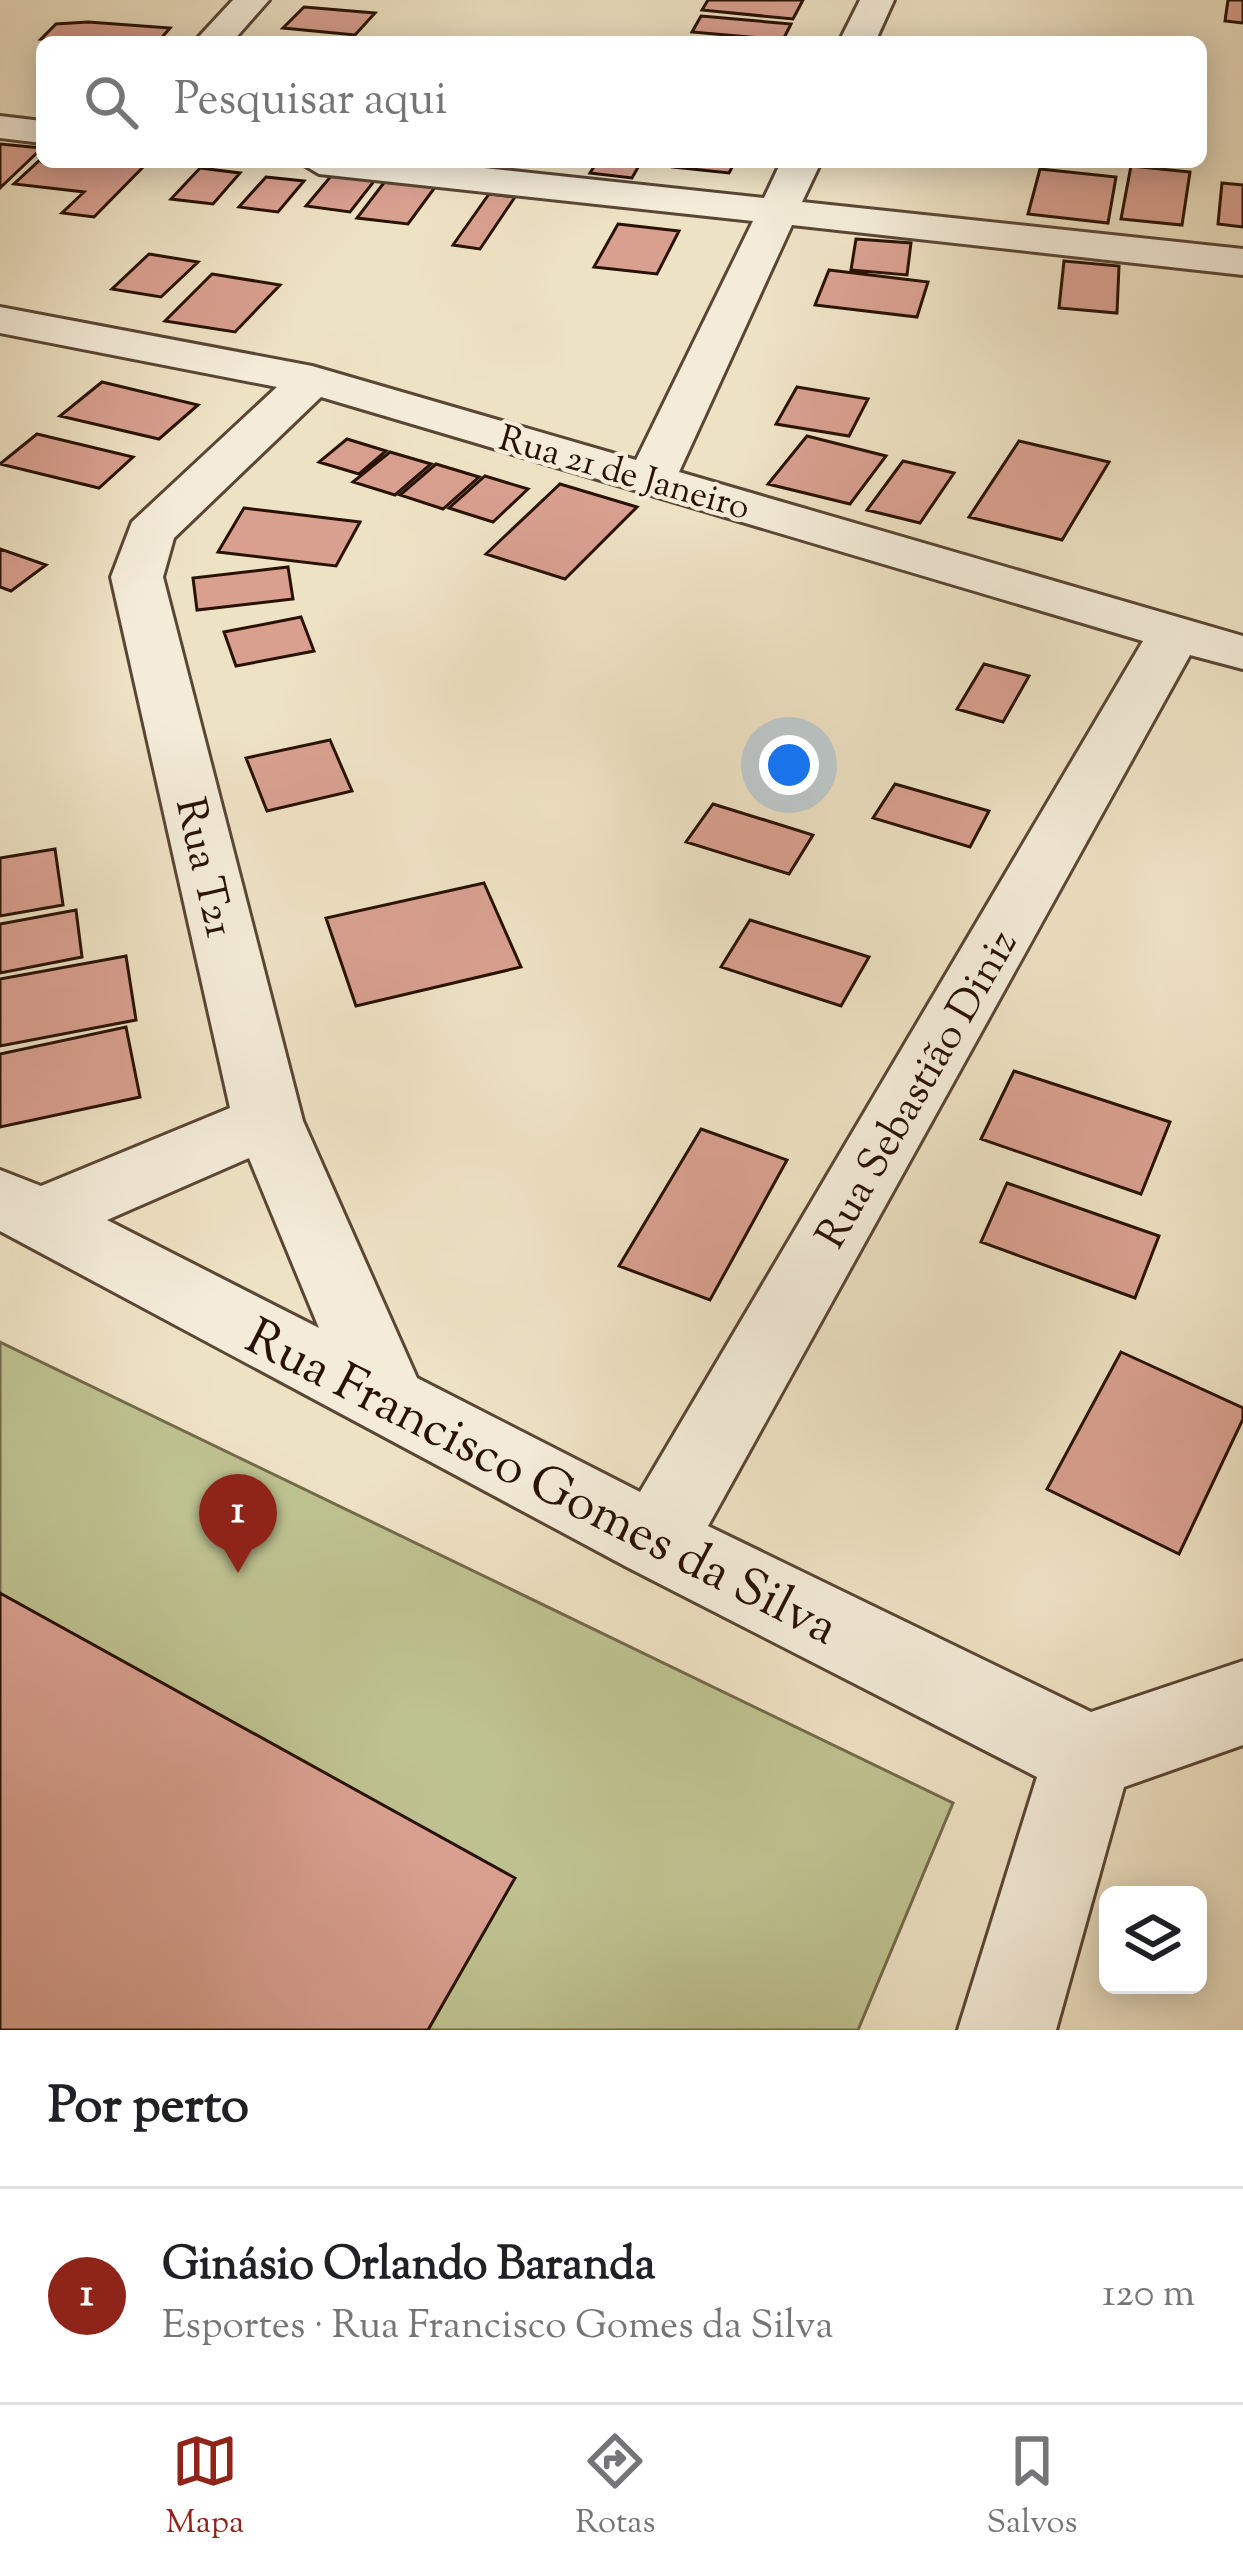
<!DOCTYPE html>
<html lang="pt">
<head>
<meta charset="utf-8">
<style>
  :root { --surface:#fff; --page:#f6f6f6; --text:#202124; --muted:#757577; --line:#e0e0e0; --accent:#8f2418 }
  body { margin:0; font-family:"Sorts Mill Goudy",serif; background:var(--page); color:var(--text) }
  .controls { position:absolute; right:36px; bottom:36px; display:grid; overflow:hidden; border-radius:18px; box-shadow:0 6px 30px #0003 }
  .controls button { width:108px; height:108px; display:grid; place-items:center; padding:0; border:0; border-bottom:3px solid var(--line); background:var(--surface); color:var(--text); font:60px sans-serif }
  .you { position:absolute; left:789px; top:765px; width:42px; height:42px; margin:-30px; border:9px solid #fff; border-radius:50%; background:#1a73e8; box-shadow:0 0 0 18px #1a73e833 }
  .badge { display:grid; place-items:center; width:78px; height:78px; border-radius:50%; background:var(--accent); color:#fff; font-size:39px; font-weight:700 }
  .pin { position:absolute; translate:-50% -99px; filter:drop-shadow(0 3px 6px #0008) }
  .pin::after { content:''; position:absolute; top:63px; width:42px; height:36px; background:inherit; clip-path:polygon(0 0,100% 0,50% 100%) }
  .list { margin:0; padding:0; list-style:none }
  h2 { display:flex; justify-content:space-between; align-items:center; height:156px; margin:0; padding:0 48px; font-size:51px }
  h2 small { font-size:39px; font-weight:400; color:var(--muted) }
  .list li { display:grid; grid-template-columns:78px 1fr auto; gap:36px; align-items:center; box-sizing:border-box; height:216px; padding:0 48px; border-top:3px solid var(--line) }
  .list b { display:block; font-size:45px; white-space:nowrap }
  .list p { margin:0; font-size:39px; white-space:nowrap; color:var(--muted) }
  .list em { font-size:39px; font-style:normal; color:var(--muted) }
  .icon { flex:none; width:66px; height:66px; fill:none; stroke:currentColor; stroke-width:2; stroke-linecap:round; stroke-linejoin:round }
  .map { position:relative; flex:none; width:1243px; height:2030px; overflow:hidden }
  .search { position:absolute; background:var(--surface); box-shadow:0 6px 30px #0003; left:36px; right:36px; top:36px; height:132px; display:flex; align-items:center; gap:30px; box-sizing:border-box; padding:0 42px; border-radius:18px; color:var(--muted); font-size:45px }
  .sheet { height:372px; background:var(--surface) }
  nav { display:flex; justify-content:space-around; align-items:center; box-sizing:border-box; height:168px; border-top:3px solid var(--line); background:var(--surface); font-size:33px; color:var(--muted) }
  nav a { display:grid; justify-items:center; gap:6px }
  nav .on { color:var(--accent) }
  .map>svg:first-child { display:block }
  .green { fill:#bec290; stroke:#746a4a; stroke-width:3 }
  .building { fill:#d9a090; stroke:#291204; stroke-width:3 }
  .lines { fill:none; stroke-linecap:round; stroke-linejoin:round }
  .minor-casing { stroke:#5a4634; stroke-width:6 }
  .minor { fill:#f4ecd9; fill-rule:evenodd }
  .labels { text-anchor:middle; stroke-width:9; stroke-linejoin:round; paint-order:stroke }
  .far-street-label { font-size:36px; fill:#291204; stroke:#f4ecd9 }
  .street-label { font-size:42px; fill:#291204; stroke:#f4ecd9 }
  .near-street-label { font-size:51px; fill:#291204; stroke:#f4ecd9 }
</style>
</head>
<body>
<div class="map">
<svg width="1243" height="2030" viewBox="0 0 1243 2030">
  <rect width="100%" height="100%" fill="#eee2c4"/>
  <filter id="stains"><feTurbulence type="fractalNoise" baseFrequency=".00167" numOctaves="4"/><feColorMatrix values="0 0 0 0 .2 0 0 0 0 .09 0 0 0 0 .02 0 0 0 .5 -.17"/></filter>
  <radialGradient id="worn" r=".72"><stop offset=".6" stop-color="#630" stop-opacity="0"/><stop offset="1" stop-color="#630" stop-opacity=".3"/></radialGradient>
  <path class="green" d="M 0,1342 L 953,1803 L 858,2030 L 0,2030 Z"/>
  <path class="building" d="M 708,0 L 803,0 L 793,19 L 702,10 Z
    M 1228,0 L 1243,0 L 1243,23 L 1225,21 Z
    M 304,7 L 375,13 L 355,35 L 283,28 Z
    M 701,16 L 791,24 L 783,40 L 692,32 Z
    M 88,22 L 170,28 L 158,42 L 41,39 L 56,24 Z
    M 0,144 L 42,148 L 0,188 Z
    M 42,158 L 42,162 L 148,162 L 94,217 L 62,213 L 84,192 L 14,184 Z
    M 597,162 L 641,162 L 632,178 L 590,173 Z
    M 676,162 L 735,162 L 729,173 L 673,167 Z
    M 1131,166 L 1190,172 L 1182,225 L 1121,219 Z
    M 200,168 L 240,173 L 213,204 L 171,199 Z
    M 1040,169 L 1116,177 L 1108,223 L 1028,214 Z
    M 332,175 L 375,180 L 350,212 L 306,206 Z
    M 266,177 L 304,181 L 278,212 L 239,207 Z
    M 386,180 L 436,186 L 408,224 L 357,218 Z
    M 1222,183 L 1243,185 L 1243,227 L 1218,224 Z
    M 489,194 L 515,197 L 480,249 L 453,245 Z
    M 618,224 L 679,231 L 657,274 L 594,267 Z
    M 856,239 L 911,243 L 907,275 L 851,270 Z
    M 149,254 L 198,262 L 161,297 L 112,289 Z
    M 1064,261 L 1119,266 L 1117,313 L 1059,308 Z
    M 829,270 L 928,282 L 917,317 L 815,305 Z
    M 212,274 L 280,285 L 235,332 L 165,321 Z
    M 102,382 L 198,405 L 159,439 L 60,416 Z
    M 797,387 L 868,399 L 849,436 L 776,424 Z
    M 37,434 L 133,457 L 99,488 L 0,464 Z
    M 807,436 L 886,456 L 850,504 L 768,484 Z
    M 347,439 L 386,451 L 359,474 L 319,462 Z
    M 1019,441 L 1109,462 L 1062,540 L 969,517 Z
    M 390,452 L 431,464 L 395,495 L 353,482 Z
    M 903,461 L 954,473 L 920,523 L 867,510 Z
    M 436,464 L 479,477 L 443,509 L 400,495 Z
    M 485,476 L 528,489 L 493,522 L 449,508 Z
    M 560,484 L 637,507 L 565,579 L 486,554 Z
    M 244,508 L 360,522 L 336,566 L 218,552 Z
    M 0,549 L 46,565 L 11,591 L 0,587 Z
    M 288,567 L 293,599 L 197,610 L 193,578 Z
    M 301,617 L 314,651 L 236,666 L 224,632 Z
    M 984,664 L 1029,676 L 1003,722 L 957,709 Z
    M 330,740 L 352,791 L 267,811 L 246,758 Z
    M 895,784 L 989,811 L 970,847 L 873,818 Z
    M 713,804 L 813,835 L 789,874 L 686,842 Z
    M 55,849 L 63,905 L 0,916 L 0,858 Z
    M 484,883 L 521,967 L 356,1006 L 326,918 Z
    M 76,910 L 82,957 L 0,973 L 0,924 Z
    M 750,920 L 869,957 L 841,1006 L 721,967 Z
    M 126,956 L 136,1020 L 0,1046 L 0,979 Z
    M 126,1027 L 140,1097 L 0,1127 L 0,1054 Z
    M 1014,1071 L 1170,1122 L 1141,1194 L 981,1139 Z
    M 701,1129 L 787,1160 L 710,1300 L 619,1266 Z
    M 1007,1183 L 1159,1236 L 1135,1298 L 981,1242 Z
    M 1121,1352 L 1243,1408 L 1243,1419 L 1179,1554 L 1047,1489 Z
    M 0,1593 L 515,1878 L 428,2030 L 0,2030 Z"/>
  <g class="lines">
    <defs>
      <path id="minor" d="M 233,0 L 269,0 L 232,42 L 194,42 Z
        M 860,0 L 894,0 L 875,42 L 839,42 Z
        M 0,116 L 42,121 L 42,143 L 0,138 Z
        M 299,162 L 429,162 L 764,198 L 781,162 L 821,162 L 802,202 L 1243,249 L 1243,275 L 792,225 L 679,472 L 1243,636 L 1243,669 L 1190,655 L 708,1526 L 1091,1712 L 1243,1661 L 1243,1745 L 1124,1787 L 1056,2030 L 958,2030 L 1037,1777 L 627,1567 L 0,1231 L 0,1170 L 41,1186 L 230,1108 L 111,577 L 132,522 L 277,387 L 0,333 L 0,307 L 312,366 L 636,460 L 753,221 L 319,174 ZM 321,397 L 1143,641 L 640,1492 L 417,1378 L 303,1121 L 163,577 L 174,538 ZM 249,1158 L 319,1328 L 107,1220 Z"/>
    </defs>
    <use href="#minor" class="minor-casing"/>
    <use href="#minor" class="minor"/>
  </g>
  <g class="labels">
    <g class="far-street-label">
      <text transform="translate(625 471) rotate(16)" y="13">Rua 21 de Janeiro</text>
    </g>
    <g class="street-label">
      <text transform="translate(207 867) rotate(77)" y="15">Rua T21</text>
      <text transform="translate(915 1088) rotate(-60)" y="15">Rua Sebastião Diniz</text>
    </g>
    <g class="near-street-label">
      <text transform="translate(543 1480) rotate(27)" y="18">Rua Francisco Gomes da Silva</text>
    </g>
  </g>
  <rect width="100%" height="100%" filter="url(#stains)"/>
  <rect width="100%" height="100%" fill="url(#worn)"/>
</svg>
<div class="controls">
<button><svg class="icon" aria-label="layers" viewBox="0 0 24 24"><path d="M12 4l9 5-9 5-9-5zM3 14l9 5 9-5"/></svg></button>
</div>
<div class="you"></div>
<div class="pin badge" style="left:238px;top:1573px">1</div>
<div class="search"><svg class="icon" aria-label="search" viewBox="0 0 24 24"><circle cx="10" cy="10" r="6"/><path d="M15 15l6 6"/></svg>Pesquisar aqui</div>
</div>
<section class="sheet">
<h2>Por perto<small></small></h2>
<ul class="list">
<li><span class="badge">1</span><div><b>Ginásio Orlando Baranda</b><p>Esportes · Rua Francisco Gomes da Silva</p></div><em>120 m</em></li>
</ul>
</section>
<nav>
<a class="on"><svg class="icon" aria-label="map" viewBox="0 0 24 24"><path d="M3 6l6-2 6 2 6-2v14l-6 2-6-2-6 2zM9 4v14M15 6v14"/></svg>Mapa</a>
<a><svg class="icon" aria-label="directions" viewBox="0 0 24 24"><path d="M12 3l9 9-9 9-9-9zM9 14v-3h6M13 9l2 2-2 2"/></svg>Rotas</a>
<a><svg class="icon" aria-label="saved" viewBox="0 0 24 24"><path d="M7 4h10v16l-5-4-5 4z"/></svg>Salvos</a>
</nav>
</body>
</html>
